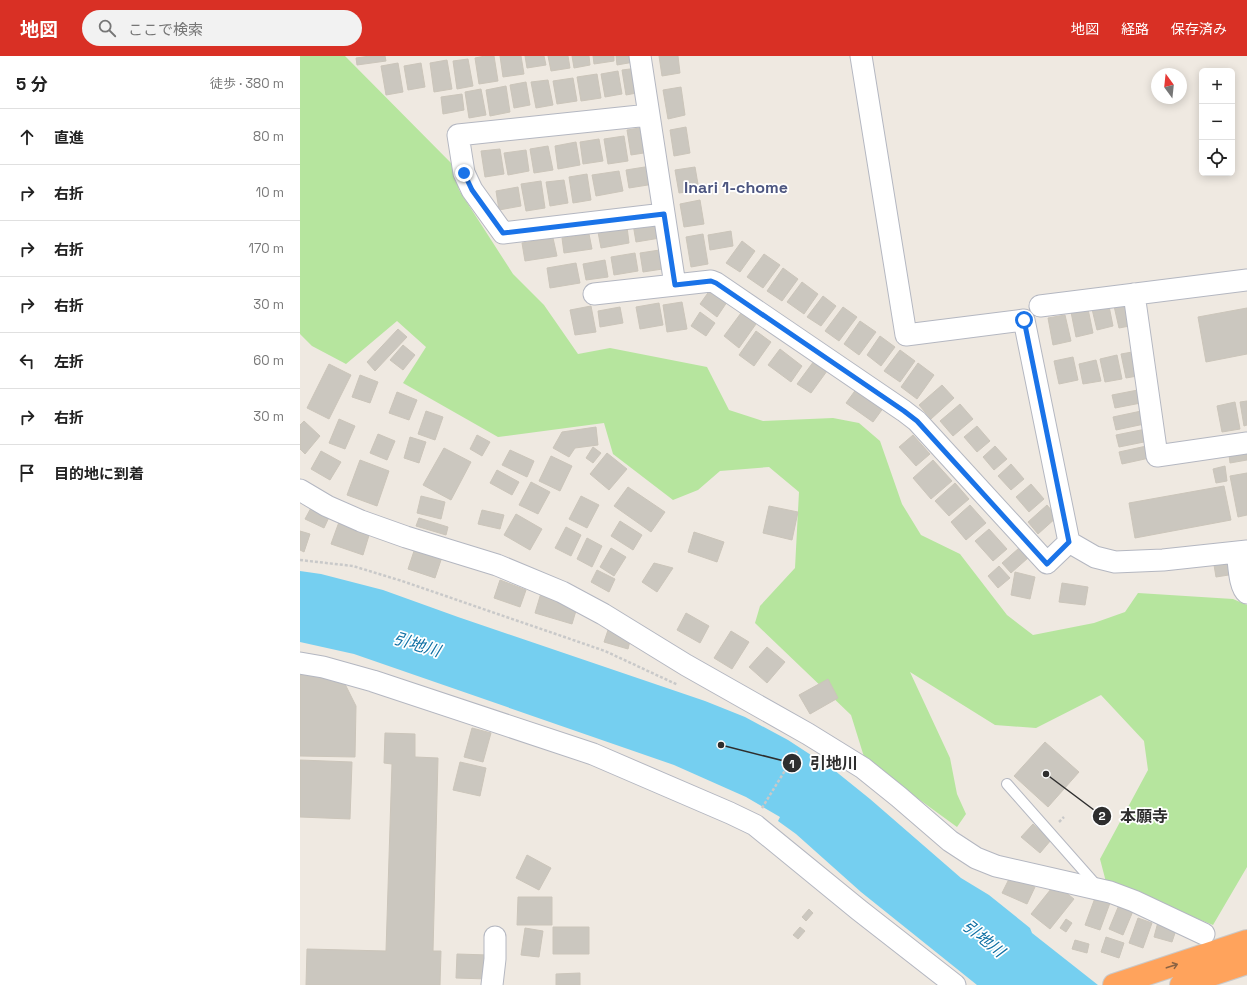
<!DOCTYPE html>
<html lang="ja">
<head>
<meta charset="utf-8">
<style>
  :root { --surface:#fff; --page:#f2f2f2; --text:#222; --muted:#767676; --line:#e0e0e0; --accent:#d93025 }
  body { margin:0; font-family:"Space Grotesk","Noto Sans JP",sans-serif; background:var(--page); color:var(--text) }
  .controls { position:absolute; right:12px; top:12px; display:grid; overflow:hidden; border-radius:6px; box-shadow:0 2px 10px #0003 }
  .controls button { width:36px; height:36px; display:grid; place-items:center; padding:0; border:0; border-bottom:1px solid var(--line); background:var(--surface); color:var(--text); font:20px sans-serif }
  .compass { position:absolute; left:851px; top:12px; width:36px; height:36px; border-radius:50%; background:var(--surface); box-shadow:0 2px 10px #0003; rotate:345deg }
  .stop { position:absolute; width:12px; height:12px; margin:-9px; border:3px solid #1a73e8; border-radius:50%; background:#fff }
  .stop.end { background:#1a73e8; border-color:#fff; box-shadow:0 1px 4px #0008 }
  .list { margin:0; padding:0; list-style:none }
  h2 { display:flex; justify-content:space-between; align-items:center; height:52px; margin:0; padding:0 16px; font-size:17px }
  h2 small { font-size:13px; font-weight:400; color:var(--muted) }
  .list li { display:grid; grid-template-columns:26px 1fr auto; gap:12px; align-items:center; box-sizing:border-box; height:56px; padding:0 16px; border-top:1px solid var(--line) }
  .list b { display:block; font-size:15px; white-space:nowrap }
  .list em { font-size:13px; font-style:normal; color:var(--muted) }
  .icon { flex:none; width:22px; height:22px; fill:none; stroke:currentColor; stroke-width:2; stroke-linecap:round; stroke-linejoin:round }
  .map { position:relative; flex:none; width:947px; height:929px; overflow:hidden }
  header { display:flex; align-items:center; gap:24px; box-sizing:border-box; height:56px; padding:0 20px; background:var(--accent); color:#fff }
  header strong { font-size:19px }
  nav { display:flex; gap:22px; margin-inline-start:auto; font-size:14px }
  .search { width:280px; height:36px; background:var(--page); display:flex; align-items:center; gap:10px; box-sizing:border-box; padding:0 14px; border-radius:22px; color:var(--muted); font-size:15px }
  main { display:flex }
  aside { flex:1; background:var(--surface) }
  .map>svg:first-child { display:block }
  .green { fill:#b6e59e }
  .water { fill:#75cff0 }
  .building { fill:#cbc7bf; stroke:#cbc5ba }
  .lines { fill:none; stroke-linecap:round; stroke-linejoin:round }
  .lane-casing { stroke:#b4b7c1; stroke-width:12 }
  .street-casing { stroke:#b4b7c1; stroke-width:23 }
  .highway-casing { stroke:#c9c9c9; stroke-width:24 }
  .path { stroke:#c9c9c9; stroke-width:2.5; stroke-dasharray:3 2; stroke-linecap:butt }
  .lane { stroke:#fff; stroke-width:10 }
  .street { stroke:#fff; stroke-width:21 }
  .highway { stroke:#ffa35c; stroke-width:22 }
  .oneway { stroke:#8c6343 }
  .route { stroke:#1a73e8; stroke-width:5 }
  .labels { text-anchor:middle; stroke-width:3.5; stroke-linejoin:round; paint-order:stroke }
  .neighbourhood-label { font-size:16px; font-weight:bold; fill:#4d5680; stroke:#fff }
  .water-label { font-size:16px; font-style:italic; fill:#0d6fa3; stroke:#fff }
  .leader { fill:none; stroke:#2e2e2e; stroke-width:1.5 }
  .callout-dot { fill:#2e2e2e; stroke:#fff; stroke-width:1.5 }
  .mark-label { font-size:12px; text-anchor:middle; font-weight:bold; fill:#fff }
  .callout-label { font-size:16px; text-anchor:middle; font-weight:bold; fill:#2e2e2e; stroke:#fff; stroke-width:3.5; stroke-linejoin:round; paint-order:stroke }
</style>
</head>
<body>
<header>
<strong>地図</strong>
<div class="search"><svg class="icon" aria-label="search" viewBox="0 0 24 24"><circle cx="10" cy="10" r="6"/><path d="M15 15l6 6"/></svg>ここで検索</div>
<nav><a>地図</a><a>経路</a><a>保存済み</a></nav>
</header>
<main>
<aside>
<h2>5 分<small>徒歩 · 380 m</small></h2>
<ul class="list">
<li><svg class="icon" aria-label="ahead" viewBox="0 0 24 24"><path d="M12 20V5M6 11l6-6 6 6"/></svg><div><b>直進</b></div><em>80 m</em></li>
<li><svg class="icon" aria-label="right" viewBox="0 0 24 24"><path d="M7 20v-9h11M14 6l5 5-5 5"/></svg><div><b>右折</b></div><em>10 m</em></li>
<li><svg class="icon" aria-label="right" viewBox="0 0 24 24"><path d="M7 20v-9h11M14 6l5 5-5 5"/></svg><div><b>右折</b></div><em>170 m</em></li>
<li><svg class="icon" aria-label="right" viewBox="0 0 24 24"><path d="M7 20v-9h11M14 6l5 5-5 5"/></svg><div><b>右折</b></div><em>30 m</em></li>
<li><svg class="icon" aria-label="left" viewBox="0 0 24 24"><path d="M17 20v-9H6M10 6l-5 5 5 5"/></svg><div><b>左折</b></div><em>60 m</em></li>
<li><svg class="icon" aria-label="right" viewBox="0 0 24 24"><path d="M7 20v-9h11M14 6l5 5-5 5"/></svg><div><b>右折</b></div><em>30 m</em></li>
<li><svg class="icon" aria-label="arrive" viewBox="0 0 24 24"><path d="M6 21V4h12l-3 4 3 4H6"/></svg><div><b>目的地に到着</b></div></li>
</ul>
</aside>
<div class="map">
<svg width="947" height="929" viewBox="0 0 947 929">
  <rect width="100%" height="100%" fill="#efe9e1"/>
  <path class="green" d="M 0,0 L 45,0 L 153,109 L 159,134 L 213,218 L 244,249 L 278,298 L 310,292 L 407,311 L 429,354 L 463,365 L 533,362 L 559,367 L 580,385 L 602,448 L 621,479 L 660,498 L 707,559 L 733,579 L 794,567 L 825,556 L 838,537 L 933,543 L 947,549 L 947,811 L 913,869 L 806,826 L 800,803 L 848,714 L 844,685 L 801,639 L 736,672 L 695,669 L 610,616 L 650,702 L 657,738 L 666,758 L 657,771 L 565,704 L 551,659 L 455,567 L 460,550 L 495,512 L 499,436 L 469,411 L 420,415 L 398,434 L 373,444 L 313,398 L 304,367 L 198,381 L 103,327 L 126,291 L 97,265 L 46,308 L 12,290 L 0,278 Z"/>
  <path class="water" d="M 0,515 L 21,518 L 83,534 L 158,561 L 405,645 L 445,661 L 488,684 L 534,714 L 570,743 L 661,822 L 689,839 L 730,872 L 732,877 L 798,929 L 677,929 L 561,836 L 496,778 L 478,765 L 480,761 L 446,741 L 374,709 L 54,598 L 0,586 Z"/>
  <path class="building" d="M 70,0 L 85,0 L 86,5 L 57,9 L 56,2 Z
    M 185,0 L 194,0 L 198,25 L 179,28 L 175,2 Z
    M 200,0 L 221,0 L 224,18 L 203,21 Z
    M 225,0 L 244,0 L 246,9 L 227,12 Z
    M 248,0 L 268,0 L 270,12 L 251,15 Z
    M 272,0 L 289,0 L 290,9 L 274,12 Z
    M 293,0 L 314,0 L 314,5 L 294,8 Z
    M 316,0 L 333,0 L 334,6 L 317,9 Z
    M 359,0 L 378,0 L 380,17 L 362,20 Z
    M 168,3 L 173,30 L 157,33 L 153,5 Z
    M 147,4 L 152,33 L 134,36 L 130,7 Z
    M 98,7 L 103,36 L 86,39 L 81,10 Z
    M 121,7 L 125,31 L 108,34 L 104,10 Z
    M 338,12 L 342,36 L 326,39 L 322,14 Z
    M 318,15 L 322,38 L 305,41 L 301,18 Z
    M 297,18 L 301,42 L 281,45 L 277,21 Z
    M 273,22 L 277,45 L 257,48 L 253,25 Z
    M 248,24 L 253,49 L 236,52 L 231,26 Z
    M 226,26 L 230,49 L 214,52 L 210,29 Z
    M 206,30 L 210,56 L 190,60 L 186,34 Z
    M 381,31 L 385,59 L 368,63 L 363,34 Z
    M 181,33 L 186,59 L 169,62 L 165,36 Z
    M 162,38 L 164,54 L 143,58 L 141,41 Z
    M 346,71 L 350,96 L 331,99 L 327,74 Z
    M 386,71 L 390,97 L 374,100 L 370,74 Z
    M 324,80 L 328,105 L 308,108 L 304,83 Z
    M 299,83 L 303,105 L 283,108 L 280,86 Z
    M 276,86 L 280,109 L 258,113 L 255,90 Z
    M 248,90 L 253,114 L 234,117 L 230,93 Z
    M 200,93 L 204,118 L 185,121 L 181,95 Z
    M 226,94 L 229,115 L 208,119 L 204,97 Z
    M 351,110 L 354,128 L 329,132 L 326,114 Z
    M 395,111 L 399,134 L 379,137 L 375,114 Z
    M 319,115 L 323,135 L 296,140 L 292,119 Z
    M 287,118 L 291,144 L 273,147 L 269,121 Z
    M 264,124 L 268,147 L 250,150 L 246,126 Z
    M 241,125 L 245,152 L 226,155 L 221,128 Z
    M 218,131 L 221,150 L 199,154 L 196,135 Z
    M 400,144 L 404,168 L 384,171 L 380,148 Z
    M 357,164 L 360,182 L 336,186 L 333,168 Z
    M 327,171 L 329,187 L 301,192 L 298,176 Z
    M 431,175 L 433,190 L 410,194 L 408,179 Z
    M 289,178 L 292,193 L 264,197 L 262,182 Z
    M 403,178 L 408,208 L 391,211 L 386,181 Z
    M 253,182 L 257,200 L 225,205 L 222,187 Z
    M 442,185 L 455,195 L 440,216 L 426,207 Z
    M 366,193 L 369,212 L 343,216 L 340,197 Z
    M 335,197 L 338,215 L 314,219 L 311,201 Z
    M 464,198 L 480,209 L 463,232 L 447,221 Z
    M 305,204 L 308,221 L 286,224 L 283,208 Z
    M 276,207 L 280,227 L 250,232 L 247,212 Z
    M 483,212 L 498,223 L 482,245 L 467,235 Z
    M 502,226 L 518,238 L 504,258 L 487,246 Z
    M 410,234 L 427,246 L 417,261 L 400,248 Z
    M 523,240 L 536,250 L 521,270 L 507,261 Z
    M 382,246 L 387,273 L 367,276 L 363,249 Z
    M 359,247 L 363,269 L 340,273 L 336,251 Z
    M 830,247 L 835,269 L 819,272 L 814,250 Z
    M 291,250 L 296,276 L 275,279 L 270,254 Z
    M 809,250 L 813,270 L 797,274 L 792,253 Z
    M 320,251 L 323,267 L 300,271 L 298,255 Z
    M 543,251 L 557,261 L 539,285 L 525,275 Z
    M 947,252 L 947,298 L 906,306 L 898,261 Z
    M 788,253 L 793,277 L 776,281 L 771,256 Z
    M 400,256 L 415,267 L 406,280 L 391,270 Z
    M 441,257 L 456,268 L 439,292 L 424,280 Z
    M 765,259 L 771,285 L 753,289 L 748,262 Z
    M 560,265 L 576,276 L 559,299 L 544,288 Z
    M 98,273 L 107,281 L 75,315 L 67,306 Z
    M 456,275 L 471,286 L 454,310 L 439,299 Z
    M 580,280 L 595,291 L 581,310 L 567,299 Z
    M 103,289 L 115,299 L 103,314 L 90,304 Z
    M 480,293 L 502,310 L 491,326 L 468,309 Z
    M 600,294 L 615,305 L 600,326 L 584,315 Z
    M 838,295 L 843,319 L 826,322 L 821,298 Z
    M 817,299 L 822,323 L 805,326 L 800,303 Z
    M 773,301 L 778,324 L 759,328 L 754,305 Z
    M 796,304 L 801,325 L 783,328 L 779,308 Z
    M 514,305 L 527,315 L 511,337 L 497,328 Z
    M 618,307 L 634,319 L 617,343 L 601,331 Z
    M 29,308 L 51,319 L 29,363 L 7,352 Z
    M 60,319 L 78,326 L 70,347 L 52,341 Z
    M 642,329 L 654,342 L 631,363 L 619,349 Z
    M 557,332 L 584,351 L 573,366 L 546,347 Z
    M 843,333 L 846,346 L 815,352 L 812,339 Z
    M 97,336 L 117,344 L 109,364 L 89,357 Z
    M 947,345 L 947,369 L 944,370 L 940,346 Z
    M 935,346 L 940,373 L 922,376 L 917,350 Z
    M 660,348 L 673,363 L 653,380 L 640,365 Z
    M 846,354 L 849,367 L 816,374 L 813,361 Z
    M 126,355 L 143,361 L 135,384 L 118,378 Z
    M 39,363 L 55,370 L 45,393 L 29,387 Z
    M 4,365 L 20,380 L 5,398 L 0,393 L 0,369 Z
    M 677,370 L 690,385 L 677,396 L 664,381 Z
    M 296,371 L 298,389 L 275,392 L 269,401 L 253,392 L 262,376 Z
    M 851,372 L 854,384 L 819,391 L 816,379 Z
    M 78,378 L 95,385 L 87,404 L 70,397 Z
    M 177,379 L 190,386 L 182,400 L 170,393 Z
    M 613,379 L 630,398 L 616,410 L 599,391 Z
    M 110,381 L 126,386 L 119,407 L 104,402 Z
    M 851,389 L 854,401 L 822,408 L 819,396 Z
    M 695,390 L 707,403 L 694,414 L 683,401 Z
    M 293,391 L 301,397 L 293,407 L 286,402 Z
    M 144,392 L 171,406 L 151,444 L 123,429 Z
    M 210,394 L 234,405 L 227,421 L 202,409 Z
    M 21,395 L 41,406 L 30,424 L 11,413 Z
    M 947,396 L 947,404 L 930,407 L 929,399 Z
    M 307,397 L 327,413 L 309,434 L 290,418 Z
    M 251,400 L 272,410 L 260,435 L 239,425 Z
    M 60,404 L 89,415 L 77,450 L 47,439 Z
    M 633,404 L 652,425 L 631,443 L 613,422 Z
    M 711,408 L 724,423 L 711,434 L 698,420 Z
    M 925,410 L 927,425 L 916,427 L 913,413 Z
    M 197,414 L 219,426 L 212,439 L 190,427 Z
    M 947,417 L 947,459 L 938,461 L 930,420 Z
    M 231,426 L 250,436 L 238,458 L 219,449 Z
    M 655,427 L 669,443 L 649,460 L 635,445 Z
    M 731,428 L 744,443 L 729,456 L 716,441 Z
    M 924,430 L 931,464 L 835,482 L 829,447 Z
    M 328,431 L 365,456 L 351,476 L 314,450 Z
    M 121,440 L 145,446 L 141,463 L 117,457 Z
    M 281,440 L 299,449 L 287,472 L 269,463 Z
    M 670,449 L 686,467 L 666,484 L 651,466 Z
    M 747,449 L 757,461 L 738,478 L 728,466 Z
    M 12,450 L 30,459 L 24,472 L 5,463 Z
    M 469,450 L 498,456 L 492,484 L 463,477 Z
    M 182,454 L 204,459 L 200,473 L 178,468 Z
    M 216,458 L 242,473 L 230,494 L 204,479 Z
    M 119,462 L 148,471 L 146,479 L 116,470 Z
    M 320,465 L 342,479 L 333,494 L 311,480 Z
    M 39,466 L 70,476 L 63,499 L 31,488 Z
    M 266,471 L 281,479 L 271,500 L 255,492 Z
    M 689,473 L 707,493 L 693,505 L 675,485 Z
    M 0,475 L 10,478 L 4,496 L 0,494 Z
    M 394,476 L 424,486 L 417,506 L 388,496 Z
    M 287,482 L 302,490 L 292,511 L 277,503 Z
    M 115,492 L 142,501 L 135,522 L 108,513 Z
    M 311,492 L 326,501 L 314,520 L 300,511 Z
    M 719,492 L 728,502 L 711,517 L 702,507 Z
    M 933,506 L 935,518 L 916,521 L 914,509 Z
    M 354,507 L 373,512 L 357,536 L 342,526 Z
    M 699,510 L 710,522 L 698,532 L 688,520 Z
    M 297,514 L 315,523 L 309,536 L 291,526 Z
    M 715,516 L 735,521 L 730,543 L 711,539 Z
    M 200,524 L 226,534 L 220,551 L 194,542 Z
    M 762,527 L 788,531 L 785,549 L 759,546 Z
    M 241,537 L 278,548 L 272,568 L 235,557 Z
    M 386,557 L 409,570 L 400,587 L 377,574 Z
    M 308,574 L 331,581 L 328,593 L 304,586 Z
    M 431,575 L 449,586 L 432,613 L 414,602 Z
    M 467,591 L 485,606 L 467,627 L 449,611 Z
    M 0,619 L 41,620 L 56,650 L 55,701 L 0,700 Z
    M 528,623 L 538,642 L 510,658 L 499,639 Z
    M 172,672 L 191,677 L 183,706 L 164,701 Z
    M 85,677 L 115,678 L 115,701 L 138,702 L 133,895 L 141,895 L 140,929 L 6,929 L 7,893 L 86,895 L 92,708 L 84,707 Z
    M 745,686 L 779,716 L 748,751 L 714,720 Z
    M 0,704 L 52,706 L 50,763 L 0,761 Z
    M 160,706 L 186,712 L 180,740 L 153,734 Z
    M 733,768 L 751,784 L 740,797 L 721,781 Z
    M 227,799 L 251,812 L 239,834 L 216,822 Z
    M 710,821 L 735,831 L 727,848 L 702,837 Z
    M 755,828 L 774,843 L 750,873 L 731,858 Z
    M 218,841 L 252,841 L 252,869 L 217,869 Z
    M 795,842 L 810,847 L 800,874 L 785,869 Z
    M 819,849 L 833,855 L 823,879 L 809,873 Z
    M 509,853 L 513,857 L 506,865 L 502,861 Z
    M 838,862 L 852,867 L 843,892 L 829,887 Z
    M 766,863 L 772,867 L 766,876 L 760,872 Z
    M 858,866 L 877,871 L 872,886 L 854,881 Z
    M 253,871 L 289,871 L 289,898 L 253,898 Z
    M 500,871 L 505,875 L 498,883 L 493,879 Z
    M 225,872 L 243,875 L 239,901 L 221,899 Z
    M 806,881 L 824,887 L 819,902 L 801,896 Z
    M 775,884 L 789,888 L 787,897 L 772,893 Z
    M 157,898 L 188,899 L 188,923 L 156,922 Z
    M 280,917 L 280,929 L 256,929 L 256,918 Z"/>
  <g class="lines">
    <defs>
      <path id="lane" d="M 707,728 L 797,830"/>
      <path id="street" d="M 340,0 L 375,229
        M 561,0 L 606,279 L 724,264 L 769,486
        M 349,59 L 158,79 L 164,117 L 172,134 L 203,177 L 364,158
        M 294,238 L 411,225 L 416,227 L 604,355 L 617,365 L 747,507 L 769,486 L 795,501 L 815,506 L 863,504 L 947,495
        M 834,238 L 857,400 L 947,387
        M 740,250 L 947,224
        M 0,434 L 27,450 L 61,465 L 106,481 L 197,509 L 262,536 L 303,558 L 386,609 L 508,678 L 563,712 L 599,741 L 650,785 L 676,802 L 696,810 L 810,836 L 834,845 L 904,878
        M 937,496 C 939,507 939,531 947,537
        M 0,607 L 23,611 L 73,625 L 293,698 L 430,757 L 455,769 L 559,854 L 655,929
        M 192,929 L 195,903 L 195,881"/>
      <path id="highway" d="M 814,929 L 947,885
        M 881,929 L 947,907"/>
    </defs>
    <use href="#lane" class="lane-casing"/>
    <use href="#street" class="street-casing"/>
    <use href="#highway" class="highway-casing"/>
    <path class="path" d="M 0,504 L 53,510 L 102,525 L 305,595 L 378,629
      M 462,752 L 497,695
      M 759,766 L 764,761"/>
    <use href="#lane" class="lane"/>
    <use href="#street" class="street"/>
    <use href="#highway" class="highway"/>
  </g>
  <defs><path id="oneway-shaft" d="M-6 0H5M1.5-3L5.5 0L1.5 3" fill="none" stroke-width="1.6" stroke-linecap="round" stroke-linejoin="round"/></defs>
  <use class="oneway" href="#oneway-shaft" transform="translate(872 910) rotate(-18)"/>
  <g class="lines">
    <path class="route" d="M 164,117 L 172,134 L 203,177 L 364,158 L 375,229 L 411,225 L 416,227 L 604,355 L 617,365 L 747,508 L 769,486 L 724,264"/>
  </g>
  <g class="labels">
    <g class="neighbourhood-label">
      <text x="436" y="137">Inari 1-chome</text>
    </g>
    <g class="water-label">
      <text transform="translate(117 588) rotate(17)" y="6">引地川</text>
      <text transform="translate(684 882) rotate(39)" y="6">引地川</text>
    </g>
  </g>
  <path class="leader" d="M421 689L492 707M746 718L802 760"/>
  <g class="callout-dot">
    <circle cx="421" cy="689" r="4"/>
    <circle cx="746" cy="718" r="4"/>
    <circle cx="492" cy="707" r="10"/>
    <circle cx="802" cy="760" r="10"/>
  </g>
  <g class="mark-label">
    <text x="492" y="712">1</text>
    <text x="802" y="764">2</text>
  </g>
  <g class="callout-label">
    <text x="534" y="713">引地川</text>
    <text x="844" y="766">本願寺</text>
  </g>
</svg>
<div class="controls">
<button>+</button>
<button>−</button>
<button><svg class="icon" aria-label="locate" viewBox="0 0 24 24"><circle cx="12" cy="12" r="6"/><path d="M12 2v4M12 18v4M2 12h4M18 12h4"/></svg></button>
</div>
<svg class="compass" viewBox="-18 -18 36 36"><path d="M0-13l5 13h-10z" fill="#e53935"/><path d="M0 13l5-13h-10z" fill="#767676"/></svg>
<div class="stop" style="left:724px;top:264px"></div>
<div class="stop end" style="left:164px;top:117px"></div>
</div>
</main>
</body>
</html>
